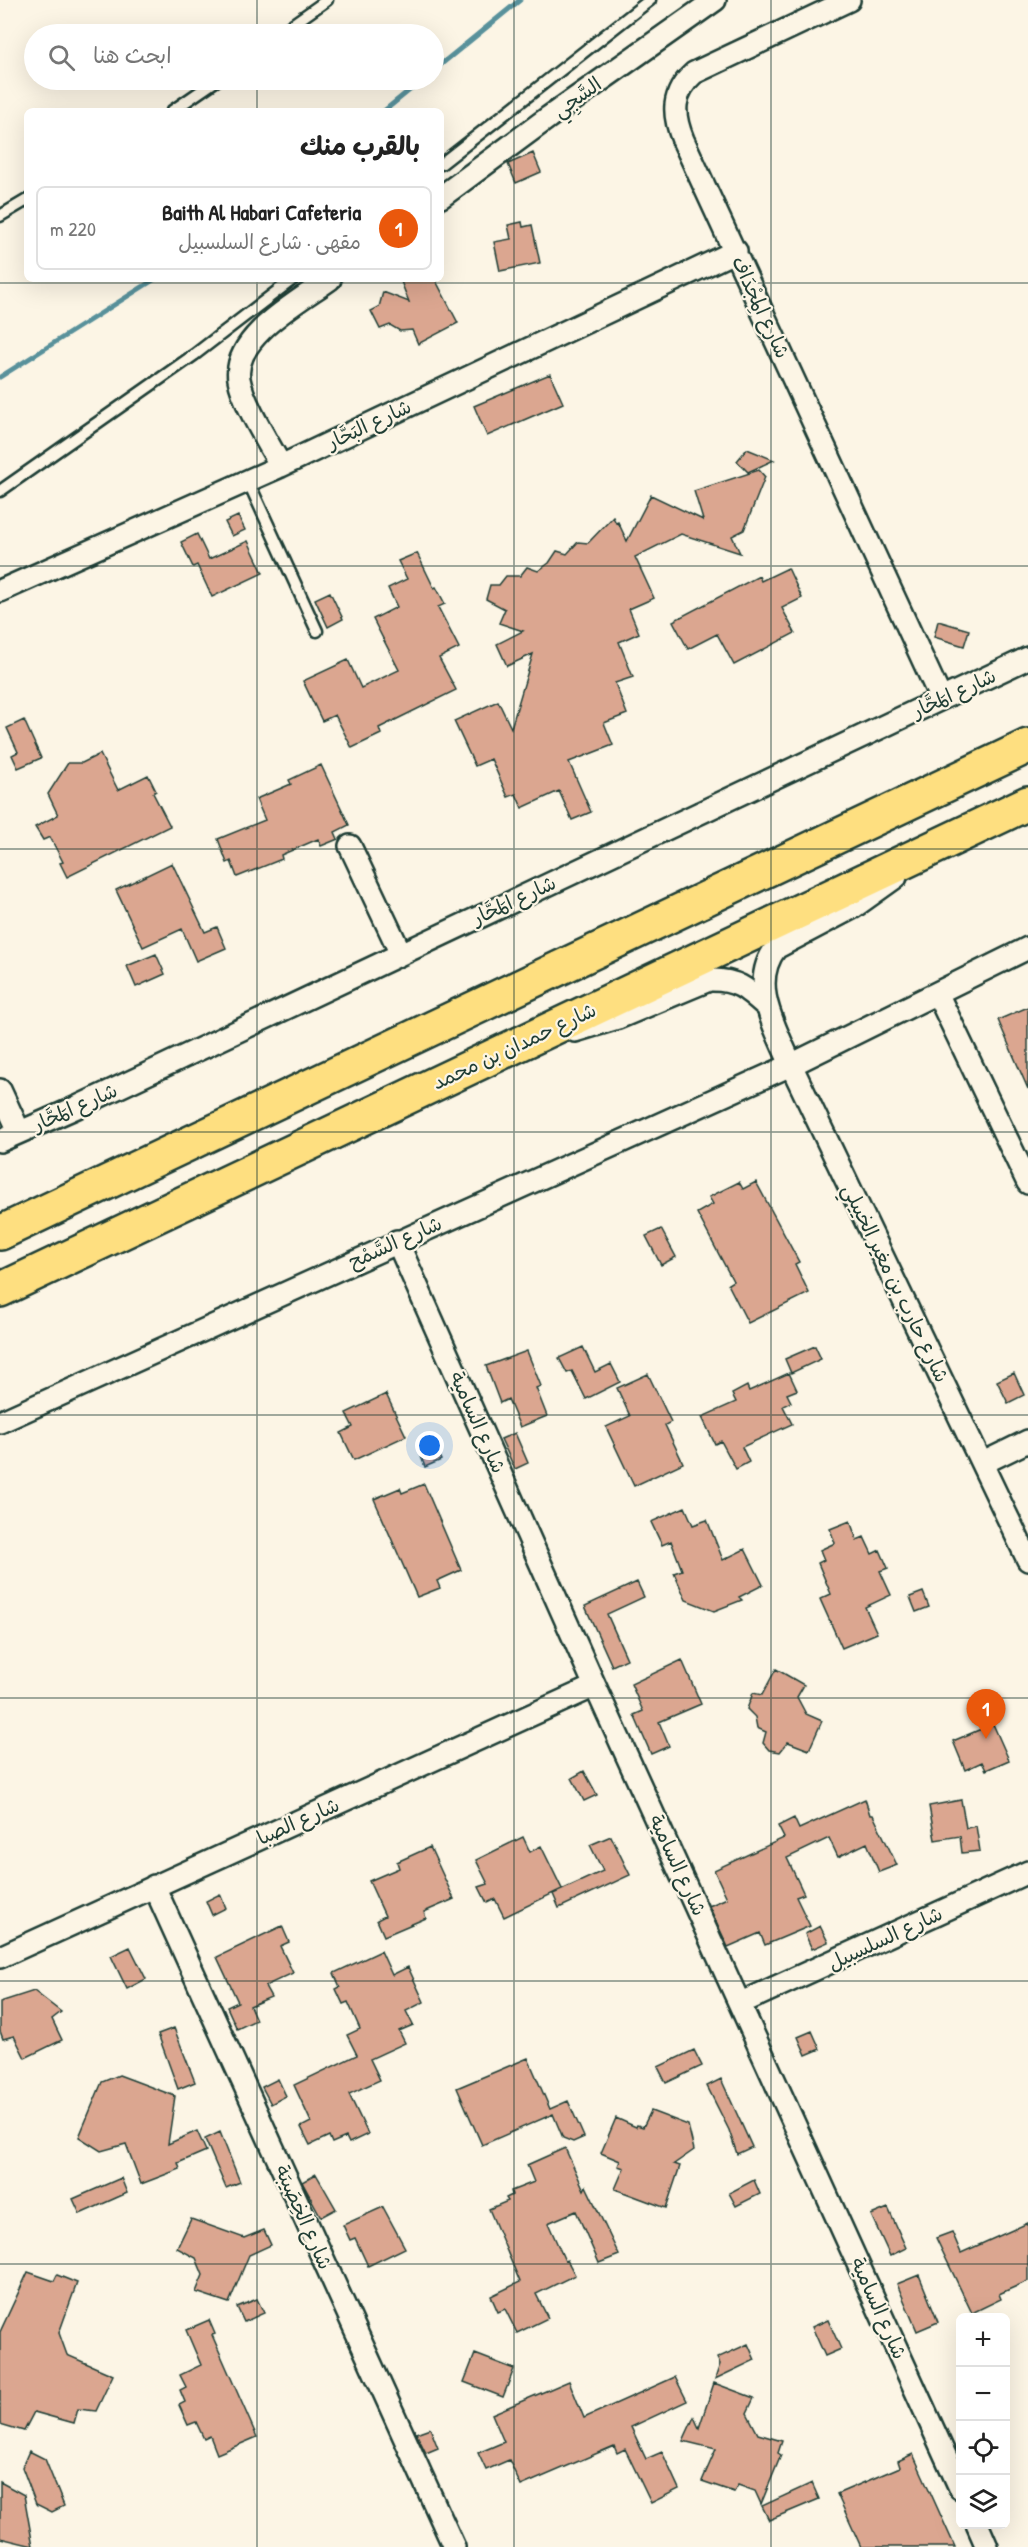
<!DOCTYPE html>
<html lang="ar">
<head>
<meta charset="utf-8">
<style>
  :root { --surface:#fff; --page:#f6f6f6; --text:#222; --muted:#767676; --line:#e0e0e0; --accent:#ea580c }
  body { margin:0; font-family:"Patrick Hand","Playpen Sans Arabic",sans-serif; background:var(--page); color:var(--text); direction:rtl }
  .controls { position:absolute; right:18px; bottom:18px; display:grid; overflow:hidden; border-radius:9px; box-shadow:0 6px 24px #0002 }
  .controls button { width:54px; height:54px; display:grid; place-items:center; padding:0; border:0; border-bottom:2px solid var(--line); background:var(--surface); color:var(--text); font:30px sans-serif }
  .you { position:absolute; left:430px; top:1446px; width:21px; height:21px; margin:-15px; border:4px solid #fff; border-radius:50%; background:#1a73e8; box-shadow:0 0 0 9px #1a73e833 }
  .badge { display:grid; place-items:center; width:39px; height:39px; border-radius:50%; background:var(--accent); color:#fff; font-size:20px; font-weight:700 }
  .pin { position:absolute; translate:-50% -50px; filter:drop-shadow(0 2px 3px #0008) }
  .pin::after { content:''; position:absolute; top:32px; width:21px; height:18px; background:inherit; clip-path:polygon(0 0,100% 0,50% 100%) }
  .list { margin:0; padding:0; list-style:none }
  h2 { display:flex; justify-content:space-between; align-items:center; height:78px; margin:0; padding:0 24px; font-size:26px }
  h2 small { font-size:20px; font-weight:400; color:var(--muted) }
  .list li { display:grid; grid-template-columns:39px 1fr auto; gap:18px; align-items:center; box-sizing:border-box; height:84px; margin:0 12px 12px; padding:0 12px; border:2px solid var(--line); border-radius:9px }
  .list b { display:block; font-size:22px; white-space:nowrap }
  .list p { margin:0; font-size:20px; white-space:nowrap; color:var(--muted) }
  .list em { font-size:20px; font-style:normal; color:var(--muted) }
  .icon { flex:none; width:33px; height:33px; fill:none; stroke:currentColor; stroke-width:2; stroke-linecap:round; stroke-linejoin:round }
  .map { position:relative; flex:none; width:1028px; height:2547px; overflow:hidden; direction:ltr }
  .search { position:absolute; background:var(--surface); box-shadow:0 6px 24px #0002; left:24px; top:24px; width:420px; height:66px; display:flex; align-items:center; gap:15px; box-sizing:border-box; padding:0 21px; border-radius:33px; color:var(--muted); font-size:22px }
  .panel { position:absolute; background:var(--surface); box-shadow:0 6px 24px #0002; left:24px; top:108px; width:420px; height:174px; border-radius:9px; direction:rtl }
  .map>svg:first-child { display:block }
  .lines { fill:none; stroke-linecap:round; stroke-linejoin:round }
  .stream { stroke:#59919b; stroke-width:5 }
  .building { fill:#dba690; stroke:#1f3d34; stroke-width:1.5 }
  .lane-casing { stroke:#1f3d34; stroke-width:15 }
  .street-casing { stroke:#1f3d34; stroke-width:26 }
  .primary-casing { stroke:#1f3d34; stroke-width:38 }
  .lane { stroke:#fcf5e5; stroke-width:10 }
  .street { stroke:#fcf5e5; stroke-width:21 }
  .primary { stroke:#fedf80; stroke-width:33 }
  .grid { fill:none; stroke:#1f3d34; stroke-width:1.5; stroke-opacity:0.55 }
  .labels { text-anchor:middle; stroke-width:4.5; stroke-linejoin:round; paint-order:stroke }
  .street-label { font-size:20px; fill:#1f3d34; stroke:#fcf5e5 }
</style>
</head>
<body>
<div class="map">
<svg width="1028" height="2547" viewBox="0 0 1028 2547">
  <rect width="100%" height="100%" fill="#fcf5e5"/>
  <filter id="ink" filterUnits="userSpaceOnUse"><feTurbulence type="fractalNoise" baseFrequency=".0167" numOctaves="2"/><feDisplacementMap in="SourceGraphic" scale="12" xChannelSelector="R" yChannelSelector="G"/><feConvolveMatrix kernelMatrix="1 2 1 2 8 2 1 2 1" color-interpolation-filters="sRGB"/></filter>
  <g filter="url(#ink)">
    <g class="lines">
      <path class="stream" d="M 434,70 L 520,0
        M 384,111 L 422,80
        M 0,377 L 155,279"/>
    </g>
    <path class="building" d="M 533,153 L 541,172 L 516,183 L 508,164 Z
      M 522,222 L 523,227 L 532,225 L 540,263 L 500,271 L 494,242 L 511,239 L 508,225 Z
      M 400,279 L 435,279 L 458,323 L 418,344 L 412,330 L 400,331 L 390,325 L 380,329 L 371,311 L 379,307 L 383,292 L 409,302 Z
      M 550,374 L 563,403 L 487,436 L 474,406 Z
      M 747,449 L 774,460 L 748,472 L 737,461 Z
      M 759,470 L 765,477 L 744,530 L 732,536 L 740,553 L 681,534 L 635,557 L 654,598 L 629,609 L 639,633 L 619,642 L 633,677 L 615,683 L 627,714 L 604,723 L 613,745 L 569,762 L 591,812 L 572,820 L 559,791 L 522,808 L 516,794 L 508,797 L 491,759 L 475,766 L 454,721 L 498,701 L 511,728 L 533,654 L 507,666 L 497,644 L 523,631 L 499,623 L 505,609 L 486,599 L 490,585 L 499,585 L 506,576 L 520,576 L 527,567 L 538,571 L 549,563 L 557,551 L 567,554 L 578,542 L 588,543 L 613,517 L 616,523 L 618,522 L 627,541 L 651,495 L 703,520 L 694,491 Z
      M 238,516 L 245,530 L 232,536 L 225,522 Z
      M 197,534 L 209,559 L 248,541 L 263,573 L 212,597 L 197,565 L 193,567 L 181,542 Z
      M 417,553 L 434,588 L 436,587 L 445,604 L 438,607 L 459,648 L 439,658 L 456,690 L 379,728 L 381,734 L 352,748 L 335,715 L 322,721 L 303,681 L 348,660 L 361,688 L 399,670 L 373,619 L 397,607 L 388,588 L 407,579 L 398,561 Z
      M 788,568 L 802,598 L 782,608 L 795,633 L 734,665 L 717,634 L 688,649 L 673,621 L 759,576 L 761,581 Z
      M 330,592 L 343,619 L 328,627 L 315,599 Z
      M 938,621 L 969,630 L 964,646 L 934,637 Z
      M 24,720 L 41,758 L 18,768 L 12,755 L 18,752 L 7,728 Z
      M 100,754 L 118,790 L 148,775 L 156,791 L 153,793 L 170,826 L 67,877 L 60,863 L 63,862 L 50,837 L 43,840 L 35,827 L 58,815 L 48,794 L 68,763 L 82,763 Z
      M 321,765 L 349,825 L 335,832 L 338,839 L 321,846 L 318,839 L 281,855 L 282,859 L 237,877 L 231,861 L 227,863 L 218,839 L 265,820 L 256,799 L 291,784 L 289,780 Z
      M 172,863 L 205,932 L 217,927 L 226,948 L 196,961 L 182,929 L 143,947 L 116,890 Z
      M 156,954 L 165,974 L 136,987 L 127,966 Z
      M 1028,1007 L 1028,1089 L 998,1020 Z
      M 739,1182 L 743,1189 L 756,1182 L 799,1262 L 795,1264 L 809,1293 L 748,1323 L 728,1284 L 733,1281 L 697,1213 L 713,1204 L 709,1197 Z
      M 661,1229 L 676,1257 L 661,1265 L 646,1236 Z
      M 815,1346 L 821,1359 L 791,1373 L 785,1359 Z
      M 583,1347 L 595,1372 L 611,1364 L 620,1382 L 586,1399 L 572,1371 L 567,1373 L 559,1358 Z
      M 527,1351 L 541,1386 L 536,1388 L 547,1416 L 520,1427 L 508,1399 L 500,1403 L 486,1366 Z
      M 789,1373 L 797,1390 L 787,1394 L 791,1402 L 783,1406 L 792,1424 L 742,1447 L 749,1462 L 736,1469 L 721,1441 L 715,1444 L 702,1417 L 736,1402 L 732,1394 L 747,1386 L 749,1391 Z
      M 1014,1373 L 1024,1395 L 1008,1403 L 997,1381 Z
      M 648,1374 L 671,1422 L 665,1425 L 683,1463 L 634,1486 L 606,1427 L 630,1416 L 617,1388 Z
      M 386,1394 L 406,1436 L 354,1460 L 341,1433 L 353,1427 L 346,1413 Z
      M 515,1433 L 528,1463 L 515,1469 L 501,1439 Z
      M 435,1447 L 441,1460 L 425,1467 L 420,1454 Z
      M 424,1484 L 461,1570 L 437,1581 L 440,1588 L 417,1597 L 374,1499 L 400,1488 L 402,1493 Z
      M 685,1507 L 693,1525 L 707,1520 L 723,1560 L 745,1549 L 763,1585 L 739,1597 L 742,1600 L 714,1611 L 686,1600 L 674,1573 L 682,1570 L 671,1541 L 662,1545 L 651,1522 Z
      M 850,1521 L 857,1540 L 864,1537 L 872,1554 L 880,1550 L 888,1568 L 880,1571 L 891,1595 L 865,1607 L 877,1633 L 842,1648 L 820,1599 L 831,1594 L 818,1563 L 824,1560 L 820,1550 L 835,1543 L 830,1529 Z
      M 637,1582 L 644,1597 L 607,1614 L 627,1659 L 612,1666 L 585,1606 Z
      M 923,1592 L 929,1607 L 916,1612 L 910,1597 Z
      M 682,1660 L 701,1704 L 659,1722 L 669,1746 L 651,1754 L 634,1715 L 643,1711 L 631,1684 Z
      M 776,1669 L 804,1685 L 797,1697 L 806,1714 L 822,1721 L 809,1750 L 788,1742 L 780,1752 L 769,1750 L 763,1743 L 766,1732 L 757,1728 L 755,1717 L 747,1709 L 753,1693 L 762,1695 Z
      M 993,1724 L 1009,1760 L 986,1770 L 982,1762 L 965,1770 L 953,1741 Z
      M 584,1771 L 597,1795 L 584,1801 L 572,1778 Z
      M 865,1799 L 870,1815 L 873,1815 L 897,1865 L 879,1872 L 867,1843 L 838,1857 L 829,1838 L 787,1858 L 804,1894 L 796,1897 L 810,1926 L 765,1945 L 760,1933 L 728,1947 L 709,1906 L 727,1898 L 714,1870 L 784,1838 L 778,1826 L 794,1818 L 799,1829 Z
      M 961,1800 L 966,1828 L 976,1826 L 980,1851 L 962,1853 L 960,1836 L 935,1840 L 929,1806 Z
      M 611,1836 L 630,1875 L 559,1908 L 553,1894 L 603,1871 L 590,1845 Z
      M 523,1837 L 530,1852 L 541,1846 L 562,1889 L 504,1917 L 495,1899 L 487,1903 L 479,1887 L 488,1884 L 476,1860 Z
      M 430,1847 L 454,1899 L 424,1912 L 426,1918 L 384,1936 L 377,1920 L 385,1916 L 369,1881 L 399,1868 L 397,1862 Z
      M 220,1894 L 226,1908 L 212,1915 L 206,1901 Z
      M 282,1926 L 289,1942 L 280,1946 L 293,1973 L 265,1986 L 271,1997 L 250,2006 L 256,2020 L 237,2029 L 227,2007 L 238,2002 L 217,1957 Z
      M 820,1926 L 828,1942 L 812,1949 L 805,1934 Z
      M 130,1947 L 146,1979 L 127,1989 L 111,1956 Z
      M 381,1951 L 392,1975 L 408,1967 L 424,2002 L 406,2011 L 413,2025 L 399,2031 L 405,2043 L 370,2059 L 380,2080 L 349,2094 L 368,2134 L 349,2143 L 346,2137 L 332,2143 L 329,2136 L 310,2145 L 301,2127 L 311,2122 L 294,2085 L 357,2055 L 347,2035 L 360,2029 L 348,2002 L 343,2004 L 336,1989 L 340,1987 L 334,1973 Z
      M 34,1991 L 61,2012 L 52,2019 L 62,2040 L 25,2058 L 14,2036 L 3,2039 L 0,2031 L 0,2002 Z
      M 174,2028 L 195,2082 L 178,2089 L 158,2034 Z
      M 812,2031 L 820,2049 L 806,2055 L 798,2037 Z
      M 694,2050 L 702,2066 L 666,2083 L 658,2067 Z
      M 528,2058 L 550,2109 L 568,2101 L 584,2137 L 573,2142 L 563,2138 L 553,2114 L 482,2145 L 457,2088 Z
      M 119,2075 L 175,2096 L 168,2144 L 197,2131 L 206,2151 L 178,2163 L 180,2169 L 141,2184 L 126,2144 L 101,2151 L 79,2137 L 102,2082 Z
      M 278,2079 L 286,2096 L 271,2104 L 262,2087 Z
      M 721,2079 L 752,2147 L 737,2154 L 729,2130 L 707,2086 Z
      M 651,2111 L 688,2125 L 694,2150 L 674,2164 L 680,2166 L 666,2208 L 615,2189 L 624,2168 L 618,2166 L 620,2161 L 601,2153 L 616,2118 L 636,2127 L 637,2125 L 643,2127 Z
      M 220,2132 L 240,2182 L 226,2188 L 205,2139 Z
      M 565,2148 L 584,2190 L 586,2186 L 619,2255 L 599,2263 L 576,2211 L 548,2223 L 565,2261 L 567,2260 L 575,2275 L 536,2294 L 548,2318 L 517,2333 L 505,2309 L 498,2312 L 491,2296 L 520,2282 L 489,2209 L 508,2201 L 506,2198 L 512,2195 L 511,2191 L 534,2182 L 527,2165 Z
      M 316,2174 L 336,2209 L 321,2217 L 302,2182 Z
      M 121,2178 L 127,2193 L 80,2214 L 73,2199 Z
      M 754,2180 L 760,2194 L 736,2206 L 729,2193 Z
      M 383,2207 L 405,2248 L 368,2266 L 355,2238 L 350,2240 L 343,2225 Z
      M 888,2208 L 906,2248 L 890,2256 L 871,2215 Z
      M 191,2219 L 244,2238 L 264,2230 L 271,2245 L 249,2255 L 229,2303 L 196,2292 L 203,2275 L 196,2258 L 177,2248 Z
      M 1028,2223 L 1028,2281 L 999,2294 L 1001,2299 L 972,2313 L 936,2238 L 952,2232 L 961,2253 Z
      M 28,2272 L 54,2281 L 57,2275 L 77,2283 L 59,2333 L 67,2355 L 113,2375 L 96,2411 L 78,2409 L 74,2423 L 34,2412 L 24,2431 L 0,2424 L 0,2332 Z
      M 919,2275 L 938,2322 L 917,2331 L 897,2284 Z
      M 257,2299 L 264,2313 L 244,2322 L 237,2307 Z
      M 209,2320 L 215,2334 L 212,2335 L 257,2437 L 217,2454 L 210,2436 L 204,2439 L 196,2422 L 188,2425 L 179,2405 L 185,2402 L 180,2390 L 186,2387 L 180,2375 L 201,2365 L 186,2330 Z
      M 828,2320 L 841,2349 L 825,2356 L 812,2327 Z
      M 748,2344 L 755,2360 L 715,2379 L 720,2364 L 717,2358 Z
      M 475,2354 L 514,2369 L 503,2397 L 464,2382 Z
      M 675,2377 L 687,2401 L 631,2427 L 646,2459 L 662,2452 L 679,2489 L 651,2503 L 625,2449 L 617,2453 L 614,2446 L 521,2486 L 509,2460 L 486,2470 L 478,2453 L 504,2442 L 492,2414 L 569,2381 L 584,2418 Z
      M 714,2383 L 754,2398 L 747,2413 L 758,2434 L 782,2441 L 778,2453 L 781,2455 L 761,2504 L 755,2491 L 738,2485 L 734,2492 L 702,2481 L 716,2449 L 683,2441 L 694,2417 L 699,2428 Z
      M 430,2428 L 438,2448 L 426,2453 L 416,2433 Z
      M 29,2451 L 45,2459 L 64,2506 L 52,2512 L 36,2504 L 22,2467 Z
      M 913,2454 L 955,2547 L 861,2547 L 837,2494 L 900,2467 L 898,2461 Z
      M 0,2482 L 24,2495 L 33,2546 L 0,2538 Z
      M 812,2483 L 819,2499 L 769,2520 L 762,2506 Z"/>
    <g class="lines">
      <defs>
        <path id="lane" d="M 279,34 L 327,0
          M 172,111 L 217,80
          M 441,164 L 650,0
          M 0,216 L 27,200
          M 248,481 L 317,631
          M 0,491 L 194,355 L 293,279"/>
        <path id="street" d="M 849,0 L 694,73 C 672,93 672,113 683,140 L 941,699
          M 441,197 L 549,117 L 715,0
          M 281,466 C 269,444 243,403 239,379 C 232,337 300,301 330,279
          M 0,591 L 281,466 L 736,251
          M 350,846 L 401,954
          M 896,877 L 854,907 L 776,948 C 748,984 776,1028 791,1065 L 1028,1560
          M 937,993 L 1028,1183
          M 575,1031 L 618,1018 L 709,980 C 736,979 746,988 766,1006
          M 0,1090 L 19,1131
          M 0,1141 L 77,1107 L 1028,658
          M 397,1241 L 595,1686 L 960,2488
          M 0,1422 L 791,1065 L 1028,948
          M 983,1463 L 1028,1441
          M 154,1886 L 454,2547
          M 0,1957 L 595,1686
          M 741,2003 L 1028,1872
          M 977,2524 L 987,2547"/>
        <path id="primary" d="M 0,1233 L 1028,746
          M 0,1290 L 1028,803"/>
      </defs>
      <use href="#lane" class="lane-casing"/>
      <use href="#street" class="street-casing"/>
      <use href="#primary" class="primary-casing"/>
      <use href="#lane" class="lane"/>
      <use href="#street" class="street"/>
      <use href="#primary" class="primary"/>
    </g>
  </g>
  <path class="grid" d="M 257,0 L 257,34M 514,0 L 514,2547M 771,0 L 771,2547M 257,80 L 257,111M 257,279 L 257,2547M 0,283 L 1028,283M 0,566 L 1028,566M 0,849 L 1028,849M 0,1132 L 1028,1132M 0,1415 L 1028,1415M 0,1698 L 1028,1698M 0,1981 L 1028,1981M 0,2264 L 1028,2264"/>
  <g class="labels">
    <g class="street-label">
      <text transform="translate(577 97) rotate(-35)" y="7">السَّجِي</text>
      <text transform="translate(761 307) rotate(65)" y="7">شارع المِجْدَاف</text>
      <text transform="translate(369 424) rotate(-25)" y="7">شارع البَحَّار</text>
      <text transform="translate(954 693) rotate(-25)" y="7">شارع المَحَّار</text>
      <text transform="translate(514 900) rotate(-25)" y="7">شارع المَحَّار</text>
      <text transform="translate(514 1046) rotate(-25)" y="7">شارع حمدان بن محمد</text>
      <text transform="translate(75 1107) rotate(-24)" y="7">شارع المَحَّار</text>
      <text transform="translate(395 1242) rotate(-24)" y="7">شارع السَّمْح</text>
      <text transform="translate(896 1283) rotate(64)" y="7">شارع حارب بن مغير الخييلي</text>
      <text transform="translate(478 1422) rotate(66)" y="7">شارع السامية</text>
      <text transform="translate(298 1821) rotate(-24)" y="7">شارع الصبا</text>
      <text transform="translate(678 1865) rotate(65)" y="7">شارع السامية</text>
      <text transform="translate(885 1938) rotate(-25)" y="7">شارع السلسبيل</text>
      <text transform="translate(304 2217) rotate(66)" y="7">شارع الخِصَيبَة</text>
      <text transform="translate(879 2308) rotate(66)" y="7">شارع السامية</text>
    </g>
  </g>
</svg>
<div class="controls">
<button>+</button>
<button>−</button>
<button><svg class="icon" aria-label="locate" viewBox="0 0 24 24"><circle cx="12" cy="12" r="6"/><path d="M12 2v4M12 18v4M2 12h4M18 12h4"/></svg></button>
<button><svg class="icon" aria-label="layers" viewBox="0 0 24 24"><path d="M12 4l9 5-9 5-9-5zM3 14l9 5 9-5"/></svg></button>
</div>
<div class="you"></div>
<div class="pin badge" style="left:986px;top:1739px">1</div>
<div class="search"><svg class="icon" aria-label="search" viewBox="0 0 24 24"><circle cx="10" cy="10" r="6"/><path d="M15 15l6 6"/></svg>ابحث هنا</div>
<section class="panel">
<h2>بالقرب منك<small></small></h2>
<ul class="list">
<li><span class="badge">1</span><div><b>Baith Al Habari Cafeteria</b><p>مقهى · شارع السلسبيل</p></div><em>220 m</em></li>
</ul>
</section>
</div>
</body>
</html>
